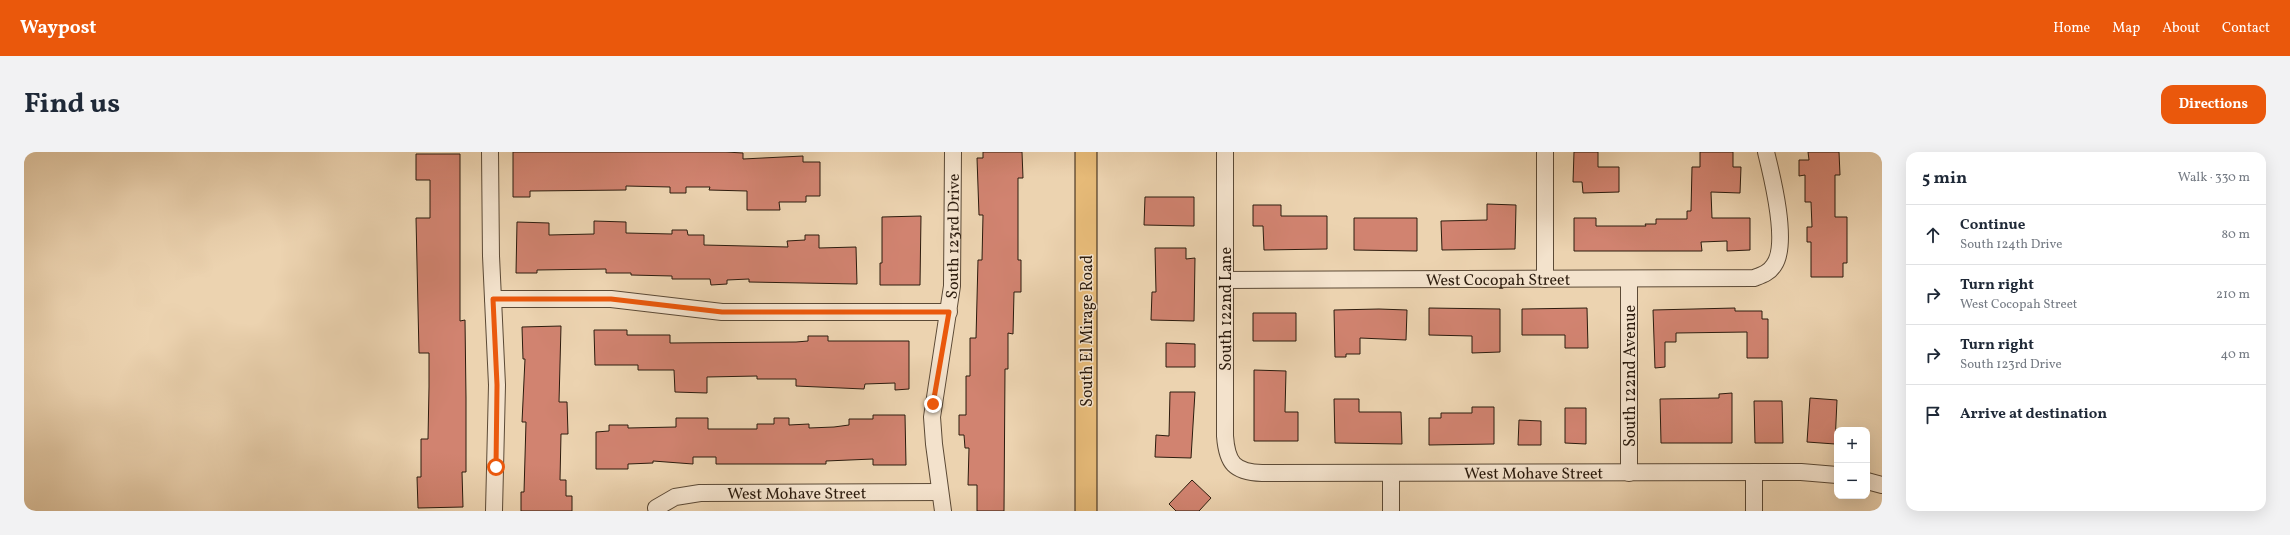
<!DOCTYPE html>
<html lang="en">
<head>
<meta charset="utf-8">
<style>
  :root { --surface:#fff; --page:#f2f2f3; --text:#1f2937; --muted:#747a83; --line:#e0e1e3; --accent:#ea580c }
  body { margin:0; font-family:Vollkorn,serif; background:var(--page); color:var(--text) }
  .controls { position:absolute; right:12px; bottom:12px; display:grid; overflow:hidden; border-radius:8px; box-shadow:0 4px 16px #0002 }
  .controls button { width:36px; height:36px; display:grid; place-items:center; padding:0; border:0; border-bottom:1px solid var(--line); background:var(--surface); color:var(--text); font:20px sans-serif }
  .stop { position:absolute; width:12px; height:12px; margin:-9px; border:3px solid #ea580c; border-radius:50%; background:#fff }
  .stop.end { background:#ea580c; border-color:#fff; box-shadow:0 1px 4px #0008 }
  .list { margin:0; padding:0; list-style:none }
  h2 { display:flex; justify-content:space-between; align-items:center; height:52px; margin:0; padding:0 16px; font-size:17px }
  h2 small { font-size:13px; font-weight:400; color:var(--muted) }
  .list li { display:grid; grid-template-columns:26px 1fr auto; gap:12px; align-items:center; box-sizing:border-box; height:60px; padding:0 16px; border-top:1px solid var(--line) }
  .list b { display:block; font-size:15px; white-space:nowrap }
  .list p { margin:0; font-size:13px; white-space:nowrap; color:var(--muted) }
  .list em { font-size:13px; font-style:normal; color:var(--muted) }
  .icon { flex:none; width:22px; height:22px; fill:none; stroke:currentColor; stroke-width:2; stroke-linecap:round; stroke-linejoin:round }
  .map { position:relative; flex:none; width:1858px; height:359px; overflow:hidden; border-radius:12px }
  header { display:flex; align-items:center; gap:24px; box-sizing:border-box; height:56px; padding:0 20px; background:var(--accent); color:#fff }
  header strong { font-size:19px }
  nav { display:flex; gap:22px; margin-inline-start:auto; font-size:14px }
  .intro { display:flex; align-items:center; justify-content:space-between; box-sizing:border-box; height:96px; padding:0 24px }
  h1 { margin:0; font-size:28px }
  .button { padding:10px 18px; border-radius:12px; background:var(--accent); color:#fff; font-size:14px; font-weight:700 }
  main { display:flex; gap:24px; padding:0 24px }
  aside { flex:1; background:var(--surface); border-radius:12px; box-shadow:0 4px 16px #0002 }
  .map>svg:first-child { display:block }
  .building { fill:#d18370; stroke:#2c1c0e }
  .lines { fill:none; stroke-linecap:round; stroke-linejoin:round }
  .minor-casing { stroke:#5c4a36; stroke-width:18 }
  .major-casing { stroke:#2c1c0e; stroke-width:23 }
  .minor { stroke:#f3e2cc; stroke-width:16 }
  .major { stroke:#e6ba78; stroke-width:21 }
  .route { stroke:#ea580c; stroke-width:5 }
  .labels { text-anchor:middle; stroke-width:3; stroke-linejoin:round; paint-order:stroke }
  .street-label { font-size:16px; fill:#2c1c0e; stroke:#f3e2cc }
</style>
</head>
<body>
<header>
<strong>Waypost</strong>
<nav><a>Home</a><a>Map</a><a>About</a><a>Contact</a></nav>
</header>
<div class="intro"><h1>Find us</h1><a class="button">Directions</a></div>
<main>
<div class="map">
<svg width="1858" height="359" viewBox="0 0 1858 359">
  <rect width="100%" height="100%" fill="#ecd3b0"/>
  <filter id="stains"><feTurbulence type="fractalNoise" baseFrequency=".005" numOctaves="4"/><feColorMatrix values="0 0 0 0 .2 0 0 0 0 .09 0 0 0 0 .02 0 0 0 .5 -.17"/></filter>
  <radialGradient id="worn" r=".72"><stop offset=".6" stop-color="#630" stop-opacity="0"/><stop offset="1" stop-color="#630" stop-opacity=".3"/></radialGradient>
  <path class="building" d="M 489,0 L 702,0 L 719,1 L 719,7 L 779,4 L 779,10 L 796,10 L 796,44 L 782,44 L 782,50 L 755,50 L 756,58 L 723,58 L 723,39 L 685,38 L 686,35 L 662,35 L 662,41 L 646,41 L 646,35 L 602,34 L 602,38 L 506,39 L 506,45 L 489,45 Z
    M 959,0 L 998,0 L 999,26 L 994,26 L 994,108 L 997,108 L 997,140 L 990,140 L 989,182 L 984,181 L 984,217 L 981,217 L 980,359 L 953,359 L 953,333 L 944,333 L 945,296 L 941,296 L 940,283 L 935,283 L 935,263 L 942,263 L 942,224 L 946,224 L 946,186 L 952,186 L 954,108 L 958,108 L 959,63 L 955,63 L 953,6 L 959,6 Z
    M 1550,0 L 1574,0 L 1574,15 L 1595,15 L 1595,40 L 1559,41 L 1558,30 L 1549,30 Z
    M 1676,0 L 1709,0 L 1709,15 L 1717,15 L 1716,41 L 1687,40 L 1688,66 L 1726,66 L 1726,98 L 1703,99 L 1703,89 L 1677,90 L 1678,99 L 1550,99 L 1550,66 L 1572,66 L 1572,74 L 1622,74 L 1621,72 L 1632,72 L 1632,67 L 1663,67 L 1663,59 L 1667,59 L 1668,15 L 1676,15 Z
    M 1784,0 L 1815,0 L 1816,23 L 1811,23 L 1811,65 L 1823,65 L 1823,111 L 1819,111 L 1819,125 L 1787,125 L 1787,90 L 1783,90 L 1783,75 L 1788,75 L 1787,50 L 1781,50 L 1781,23 L 1775,24 L 1775,8 L 1785,8 Z
    M 392,2 L 436,2 L 436,169 L 441,168 L 442,246 L 442,320 L 438,320 L 439,355 L 394,356 L 393,325 L 397,325 L 397,287 L 404,287 L 405,235 L 405,201 L 395,201 L 392,66 L 406,66 L 406,28 L 392,28 Z
    M 1121,45 L 1170,45 L 1170,74 L 1120,73 Z
    M 1463,52 L 1492,53 L 1491,97 L 1418,98 L 1417,69 L 1463,68 Z
    M 1229,53 L 1257,53 L 1257,64 L 1303,64 L 1303,97 L 1240,98 L 1239,74 L 1229,74 Z
    M 897,64 L 896,133 L 856,133 L 856,111 L 858,111 L 858,65 Z
    M 1330,66 L 1393,66 L 1393,99 L 1330,98 Z
    M 570,69 L 602,70 L 602,81 L 648,82 L 648,78 L 663,78 L 664,83 L 680,83 L 680,93 L 764,95 L 763,89 L 781,88 L 781,83 L 795,83 L 795,96 L 832,95 L 833,132 L 725,130 L 725,127 L 703,128 L 703,132 L 687,133 L 686,127 L 648,127 L 648,124 L 607,123 L 607,121 L 582,121 L 582,117 L 513,118 L 513,121 L 492,121 L 493,70 L 525,71 L 525,83 L 570,82 Z
    M 1131,96 L 1162,96 L 1162,107 L 1171,106 L 1170,169 L 1127,168 L 1128,140 L 1132,140 Z
    M 1405,156 L 1476,157 L 1476,200 L 1448,201 L 1448,184 L 1405,183 Z
    M 1563,156 L 1564,196 L 1541,196 L 1541,183 L 1498,183 L 1498,157 Z
    M 1711,156 L 1711,159 L 1738,159 L 1738,167 L 1744,167 L 1744,206 L 1723,206 L 1723,180 L 1652,181 L 1652,190 L 1641,190 L 1641,215 L 1631,216 L 1629,158 Z
    M 1355,157 L 1383,158 L 1382,188 L 1336,186 L 1336,202 L 1322,202 L 1322,205 L 1311,205 L 1310,158 Z
    M 1229,161 L 1272,161 L 1272,189 L 1229,189 Z
    M 537,174 L 535,250 L 543,250 L 544,282 L 537,282 L 536,328 L 542,328 L 542,344 L 548,344 L 548,359 L 497,359 L 497,340 L 500,340 L 502,270 L 498,270 L 501,207 L 499,207 L 498,175 Z
    M 570,178 L 603,178 L 603,183 L 646,183 L 646,191 L 772,190 L 784,189 L 784,184 L 804,184 L 804,189 L 885,189 L 885,237 L 871,238 L 871,231 L 841,232 L 840,237 L 772,234 L 772,227 L 733,227 L 733,224 L 683,225 L 683,241 L 651,240 L 650,218 L 614,218 L 614,213 L 571,213 Z
    M 1142,191 L 1171,192 L 1171,215 L 1142,215 Z
    M 1230,218 L 1262,219 L 1261,260 L 1274,260 L 1274,289 L 1230,289 Z
    M 1146,240 L 1171,240 L 1167,306 L 1131,305 L 1132,283 L 1145,284 Z
    M 1708,241 L 1708,291 L 1637,291 L 1636,247 L 1695,246 L 1695,242 Z
    M 1786,246 L 1813,248 L 1811,292 L 1783,290 Z
    M 1310,247 L 1335,247 L 1335,260 L 1377,260 L 1378,292 L 1311,291 Z
    M 1730,249 L 1758,249 L 1759,291 L 1731,291 Z
    M 1448,255 L 1470,255 L 1470,292 L 1405,293 L 1405,266 L 1417,266 L 1417,261 L 1448,261 Z
    M 1541,256 L 1562,256 L 1562,292 L 1541,291 Z
    M 849,263 L 881,263 L 882,313 L 849,313 L 849,307 L 802,309 L 802,312 L 692,312 L 692,305 L 669,305 L 669,312 L 629,309 L 629,311 L 604,312 L 604,317 L 572,317 L 572,280 L 585,279 L 585,273 L 604,273 L 604,276 L 652,275 L 652,266 L 684,266 L 684,277 L 733,277 L 733,272 L 750,272 L 750,266 L 765,266 L 765,273 L 785,272 L 785,276 L 810,275 L 825,273 L 825,267 L 849,267 Z
    M 1495,268 L 1517,269 L 1517,293 L 1494,293 Z
    M 1168,328 L 1187,346 L 1175,359 L 1152,359 L 1145,352 Z"/>
  <g class="lines">
    <defs>
      <g id="minor">
        <path d="M 466,0 L 467,104 L 473,233 L 470,359"/>
        <path id="s1" d="M 1201,0 L 1201,284 C 1203,311 1210,320 1238,321 L 1777,320 L 1813,323"/>
        <path d="M 1521,0 L 1521,127"/>
        <path id="s2" d="M 1201,128 L 1730,126 C 1738,123 1745,121 1750,113 C 1765,92 1748,24 1742,0"/>
        <path d="M 469,147 L 587,147 L 698,160 L 925,160"/>
        <path d="M 1730,320 L 1730,359"/>
        <path d="M 1367,321 L 1367,359"/>
        <path d="M 1605,321 L 1605,127"/>
        <path d="M 1843,329 L 1858,333"/>
        <path id="s3" d="M 632,356 L 651,345 L 676,341 L 916,340"/>
        <path id="s4" d="M 919,359 L 910,292 L 908,265 L 928,134 L 929,0"/>
      </g>
      <path id="major" d="M 1062,0 L 1062,359"/>
    </defs>
    <use href="#minor" class="minor-casing"/>
    <use href="#major" class="major-casing"/>
    <use href="#minor" class="minor"/>
    <use href="#major" class="major"/>
  </g>
  <g class="lines">
    <path class="route" d="M 472,315 L 473,233 L 469,147 L 587,147 L 698,160 L 925,160 L 909,252"/>
  </g>
  <g class="labels">
    <g class="street-label">
      <text dy="6" stroke="none"><textPath href="#s4" startOffset="277">South 123rd Drive</textPath></text>
      <text dy="6" stroke="none"><textPath href="#s2" startOffset="273">West Cocopah Street</textPath></text>
      <text transform="translate(1201 157) rotate(-90)" y="6">South 122nd Lane</text>
      <text transform="translate(1062 179) rotate(-90)" y="6">South El Mirage Road</text>
      <text transform="translate(1605 224) rotate(-90)" y="6">South 122nd Avenue</text>
      <text dy="6" stroke="none"><textPath href="#s1" startOffset="616">West Mohave Street</textPath></text>
      <text dy="6" stroke="none"><textPath href="#s3" startOffset="144">West Mohave Street</textPath></text>
    </g>
  </g>
  <rect width="100%" height="100%" filter="url(#stains)"/>
  <rect width="100%" height="100%" fill="url(#worn)"/>
</svg>
<div class="controls">
<button>+</button>
<button>−</button>
</div>
<div class="stop" style="left:472px;top:315px"></div>
<div class="stop end" style="left:909px;top:252px"></div>
</div>
<aside>
<h2>5 min<small>Walk · 330 m</small></h2>
<ul class="list">
<li><svg class="icon" aria-label="ahead" viewBox="0 0 24 24"><path d="M12 20V5M6 11l6-6 6 6"/></svg><div><b>Continue</b><p>South 124th Drive</p></div><em>80 m</em></li>
<li><svg class="icon" aria-label="right" viewBox="0 0 24 24"><path d="M7 20v-9h11M14 6l5 5-5 5"/></svg><div><b>Turn right</b><p>West Cocopah Street</p></div><em>210 m</em></li>
<li><svg class="icon" aria-label="right" viewBox="0 0 24 24"><path d="M7 20v-9h11M14 6l5 5-5 5"/></svg><div><b>Turn right</b><p>South 123rd Drive</p></div><em>40 m</em></li>
<li><svg class="icon" aria-label="arrive" viewBox="0 0 24 24"><path d="M6 21V4h12l-3 4 3 4H6"/></svg><div><b>Arrive at destination</b></div></li>
</ul>
</aside>
</main>
</body>
</html>
